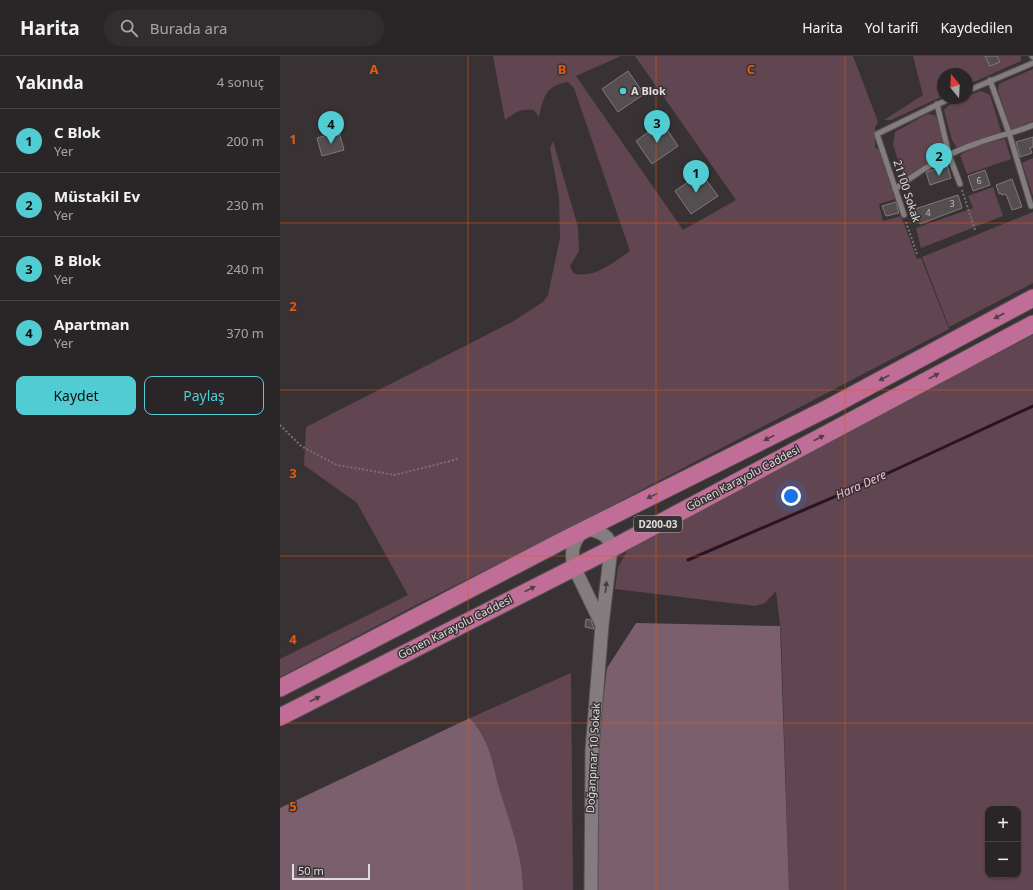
<!DOCTYPE html>
<html lang="tr">
<head>
<meta charset="utf-8">
<style>
  :root { --surface:#2a2627; --page:#322e2f; --text:#f1f3f6; --muted:#a5a5a7; --line:#464344; --accent:#51ccd3 }
  body { margin:0; font-family:"Noto Sans",sans-serif; background:var(--page); color:var(--text) }
  .controls { position:absolute; right:12px; bottom:12px; display:grid; overflow:hidden; border-radius:8px; box-shadow:0 1px 3px #0004 }
  .controls button { width:36px; height:36px; display:grid; place-items:center; padding:0; border:0; border-bottom:1px solid var(--line); background:var(--surface); color:var(--text); font:20px sans-serif }
  .compass { position:absolute; left:657px; top:12px; width:36px; height:36px; border-radius:50%; background:var(--surface); box-shadow:0 1px 3px #0004; rotate:342deg }
  .scale { position:absolute; left:12px; bottom:10px; width:78px; box-sizing:border-box; padding-left:4px; border:2px solid #e0dcdd; border-top:0; font-size:11px; line-height:14px; white-space:nowrap; color:#e0dcdd; -webkit-text-stroke:3px #383234; paint-order:stroke }
  .you { position:absolute; left:511px; top:440px; width:14px; height:14px; margin:-10px; border:3px solid #fff; border-radius:50%; background:#1a73e8; box-shadow:0 0 0 6px #1a73e833 }
  .badge { display:grid; place-items:center; width:26px; height:26px; border-radius:50%; background:var(--accent); color:#111; font-size:13px; font-weight:700 }
  .pin { position:absolute; translate:-50% -33px; filter:drop-shadow(0 1px 2px #0008) }
  .pin::after { content:''; position:absolute; top:21px; width:14px; height:12px; background:inherit; clip-path:polygon(0 0,100% 0,50% 100%) }
  .list { margin:0; padding:0; list-style:none }
  h2 { display:flex; justify-content:space-between; align-items:center; height:52px; margin:0; padding:0 16px; font-size:17px }
  h2 small { font-size:13px; font-weight:400; color:var(--muted) }
  .list li { display:grid; grid-template-columns:26px 1fr auto; gap:12px; align-items:center; box-sizing:border-box; height:64px; padding:0 16px; border-top:1px solid var(--line) }
  .list b { display:block; font-size:15px; white-space:nowrap }
  .list p { margin:0; font-size:13px; white-space:nowrap; color:var(--muted) }
  .list em { font-size:13px; font-style:normal; color:var(--muted) }
  .actions { display:flex; gap:8px; padding:12px 16px }
  .actions a { flex:1; padding:9px 0; border:1px solid var(--accent); border-radius:8px; text-align:center; font-size:14px; color:var(--accent) }
  .actions .main { background:var(--accent); color:#111 }
  .icon { flex:none; width:22px; height:22px; fill:none; stroke:currentColor; stroke-width:2; stroke-linecap:round; stroke-linejoin:round }
  .map { position:relative; flex:none; width:753px; height:834px; overflow:hidden }
  header { display:flex; align-items:center; gap:24px; box-sizing:border-box; height:56px; padding:0 20px; background:var(--surface); border-bottom:1px solid var(--line) }
  header strong { font-size:19px }
  nav { display:flex; gap:22px; margin-inline-start:auto; font-size:14px }
  .search { width:280px; height:36px; background:var(--page); display:flex; align-items:center; gap:10px; box-sizing:border-box; padding:0 14px; border-radius:22px; color:var(--muted); font-size:15px }
  main { display:flex }
  aside { flex:1; background:var(--surface) }
  .map>svg:first-child { display:block }
  .green { fill:#614652; fill-rule:evenodd }
  .forest { fill:#7c5f6c }
  .lines { fill:none; stroke-linecap:round; stroke-linejoin:round }
  .stream { stroke:#2b1420; stroke-width:3 }
  .building { fill:#554e51; stroke:#81797c }
  .service-casing { stroke:#555052; stroke-width:7 }
  .tertiary-casing { stroke:#555052; stroke-width:15 }
  .trunk-casing { stroke:#555052; stroke-width:19 }
  .path { stroke:#767172; stroke-width:2; stroke-dasharray:2 2; stroke-linecap:butt }
  .service { stroke:#847c7f; stroke-width:5 }
  .tertiary { stroke:#847c7f; stroke-width:13 }
  .trunk { stroke:#c06d97; stroke-width:17 }
  .oneway { fill:#533e48 }
  .oneway2 { fill:#433d3f }
  .grid { fill:none; stroke:#e8590c; stroke-width:1; stroke-opacity:0.55 }
  .poi-dot { fill:#51ccd3; stroke:#383234; stroke-width:1.5 }
  .labels { text-anchor:middle; stroke-width:3; stroke-linejoin:round; paint-order:stroke }
  .number-label { font-size:9px; fill:#bdb8ba }
  .shield { fill:#383234; stroke:#aea9aa; stroke-width:1 }
  .shield-label { font-size:10px; font-weight:bold; fill:#e0dcdd }
  .poi-label { font-size:11px; font-weight:bold; fill:#e0dcdd; stroke:#383234; text-anchor:start }
  .street-label { font-size:11px; fill:#e0dcdd; stroke:#383234 }
  .water-label { font-size:12px; font-style:italic; fill:#f3bbd4; stroke:#383234 }
  .grid-label { font-size:13px; text-anchor:middle; font-weight:bold; fill:#e8590c; stroke:#383234; stroke-width:3; stroke-linejoin:round; paint-order:stroke }
</style>
</head>
<body>
<header>
<strong>Harita</strong>
<div class="search"><svg class="icon" aria-label="search" viewBox="0 0 24 24"><circle cx="10" cy="10" r="6"/><path d="M15 15l6 6"/></svg>Burada ara</div>
<nav><a>Harita</a><a>Yol tarifi</a><a>Kaydedilen</a></nav>
</header>
<main>
<aside>
<h2>Yakında<small>4 sonuç</small></h2>
<ul class="list">
<li><span class="badge">1</span><div><b>C Blok</b><p>Yer</p></div><em>200 m</em></li>
<li><span class="badge">2</span><div><b>Müstakil Ev</b><p>Yer</p></div><em>230 m</em></li>
<li><span class="badge">3</span><div><b>B Blok</b><p>Yer</p></div><em>240 m</em></li>
<li><span class="badge">4</span><div><b>Apartman</b><p>Yer</p></div><em>370 m</em></li>
</ul>
<div class="actions"><a class="main">Kaydet</a><a>Paylaş</a></div>
</aside>
<div class="map">
<svg width="753" height="834" viewBox="0 0 753 834">
  <rect width="100%" height="100%" fill="#383234"/>
  <path class="green" d="M 213,0 L 341,0 L 296,20 L 403,174 L 456,144 L 355,0 L 573,0 L 598,66 L 595,71 L 595,92 L 599,93 L 615,143 L 599,148 L 603,165 L 621,160 L 637,203 L 641,202 L 669,273 L 264,485 L 136,549 L 0,621 L 0,603 L 128,539 L 77,447 L 24,409 L 26,371 L 232,266 L 263,246 L 268,239 L 280,182 L 279,140 L 270,92 L 273,85 L 298,171 L 299,195 L 290,210 L 293,217 C 313,224 334,206 350,195 L 294,32 L 288,26 C 265,30 264,40 259,61 L 254,54 C 242,52 234,57 225,64 Z
    M 633,0 L 741,0 L 741,5 L 687,29 L 687,18 L 663,18 L 663,40 L 611,64 L 604,64 L 643,39 Z
    M 753,13 L 753,65 L 731,74 L 718,34 L 719,28 Z
    M 701,35 L 710,39 L 721,75 L 720,77 L 677,92 L 672,84 L 664,54 L 675,44 L 687,42 L 687,40 Z
    M 647,58 L 655,59 L 659,67 L 664,94 L 659,100 L 624,123 L 613,88 L 615,76 Z
    M 725,83 L 731,103 L 687,118 L 680,99 L 700,88 Z
    M 753,102 L 753,140 L 742,107 Z
    M 713,131 L 723,160 L 641,192 L 636,172 L 693,152 L 688,140 Z
    M 753,156 L 753,227 L 669,271 L 642,201 Z
    M 753,279 L 753,834 L 509,834 L 501,578 L 496,535 L 485,547 L 475,550 L 335,533 L 338,511 L 350,490 ZM 708,753 L 738,753 L 738,819 L 708,819 Z
    M 291,617 L 293,834 L 243,834 C 243,800 231,770 221,738 C 211,706 213,689 190,662 Z"/>
  <path class="forest" d="M 356,567 L 500,570 L 509,834 L 316,834 L 317,695 L 327,612 Z
    M 190,662 C 213,689 211,706 221,738 C 231,770 243,800 243,834 L 0,834 L 0,752 Z"/>
  <g class="lines">
    <path class="stream" d="M 408,504 L 591,425 L 753,350"/>
  </g>
  <path class="building" d="M 705,0 L 717,0 L 720,6 L 710,10 Z
    M 348,15 L 364,38 L 338,56 L 322,33 Z
    M 382,66 L 398,90 L 372,108 L 356,85 Z
    M 59,76 L 64,94 L 42,100 L 37,82 Z
    M 753,81 L 753,91 L 750,92 L 752,97 L 740,101 L 736,86 Z
    M 667,109 L 671,122 L 650,129 L 646,116 Z
    M 705,114 L 710,129 L 693,135 L 688,120 Z
    M 421,117 L 438,140 L 411,158 L 395,135 Z
    M 732,123 L 742,151 L 732,154 L 726,138 L 722,139 L 721,137 L 719,138 L 716,129 Z
    M 678,139 L 682,152 L 640,168 L 635,153 Z
    M 616,146 L 619,157 L 606,160 L 602,150 Z
    M 306,563 L 311,564 L 314,573 L 305,571 Z"/>
  <g class="lines">
    <defs>
      <path id="service" d="M 752,0 L 753,1
        M 710,24 L 729,77 L 751,150
        M 687,35 L 753,7
        M 657,48 L 669,99 L 680,128
        M 615,133 C 641,114 667,97 698,87 C 716,80 735,77 753,69
        M 624,159 L 597,78 L 671,42"/>
      <path id="tertiary" d="M 311,834 L 312,694 L 322,569 L 331,493 C 330,478 319,476 306,472 C 293,484 290,495 294,511 L 322,569"/>
      <path id="trunk" d="M 0,632 L 282,485 L 550,351 L 753,242
        M 0,661 L 331,493 L 753,268"/>
    </defs>
    <use href="#service" class="service-casing"/>
    <use href="#tertiary" class="tertiary-casing"/>
    <use href="#trunk" class="trunk-casing"/>
    <path class="path" d="M 682,134 L 695,174
      M 626,166 L 637,198
      M 0,369 L 21,390 L 57,409 L 115,419 L 178,403"/>
    <use href="#service" class="service"/>
    <use href="#tertiary" class="tertiary"/>
    <use href="#trunk" class="trunk"/>
  </g>
  <defs><path id="oneway-solid" d="M-6-.8H1V-3.2L6.5 0L1 3.2V.8H-6Z"/></defs>
  <g class="oneway">
    <use href="#oneway-solid" transform="translate(719 260) rotate(152)"/>
    <use href="#oneway-solid" transform="translate(654 320) rotate(-28)"/>
    <use href="#oneway-solid" transform="translate(604 322) rotate(152)"/>
    <use href="#oneway-solid" transform="translate(489 382) rotate(153)"/>
    <use href="#oneway-solid" transform="translate(539 382) rotate(-28)"/>
    <use href="#oneway-solid" transform="translate(372 440) rotate(154)"/>
    <use href="#oneway-solid" transform="translate(250 533) rotate(-27)"/>
    <use href="#oneway-solid" transform="translate(35 643) rotate(-27)"/>
  </g>
  <use class="oneway2" href="#oneway-solid" transform="translate(326 531) rotate(-83)"/>
  <path class="grid" d="M 188,0 L 188,834M 376,0 L 376,834M 565,0 L 565,834M 0,167 L 753,167M 0,334 L 753,334M 0,500 L 753,500M 0,667 L 753,667"/>
  <circle class="poi-dot" cx="343" cy="35" r="4"/>
  <g class="labels">
    <g class="number-label">
      <text x="699" y="128">6</text>
      <text x="672" y="151">3</text>
      <text x="648" y="160">4</text>
    </g>
    <rect class="shield" x="354" y="460" width="48" height="16" rx="3"/>
    <g class="shield-label">
      <text x="378" y="472">D200-03</text>
    </g>
    <g class="poi-label">
      <text x="351" y="39">A Blok</text>
    </g>
    <g class="street-label">
      <text transform="translate(627 135) rotate(72)" y="4">21100 Sokak</text>
      <text transform="translate(463 422) rotate(-28)" y="4">Gönen Karayolu Caddesi</text>
      <text transform="translate(175 571) rotate(-27)" y="4">Gönen Karayolu Caddesi</text>
      <text transform="translate(313 702) rotate(-87)" y="4">Doğanpınar 10 Sokak</text>
    </g>
    <g class="water-label">
      <text transform="translate(581 429) rotate(-24)" y="4">Hara Dere</text>
    </g>
  </g>
  <g class="grid-label">
    <text x="94" y="18">A</text>
    <text x="282" y="18">B</text>
    <text x="471" y="18">C</text>
    <text x="13" y="88">1</text>
    <text x="13" y="255">2</text>
    <text x="13" y="422">3</text>
    <text x="13" y="588">4</text>
    <text x="13" y="755">5</text>
  </g>
</svg>
<div class="controls">
<button>+</button>
<button>−</button>
</div>
<svg class="compass" viewBox="-18 -18 36 36"><path d="M0-13l5 13h-10z" fill="#e53935"/><path d="M0 13l5-13h-10z" fill="#a5a5a7"/></svg>
<div class="scale">50 m</div>
<div class="you"></div>
<div class="pin badge" style="left:416px;top:137px">1</div>
<div class="pin badge" style="left:659px;top:120px">2</div>
<div class="pin badge" style="left:377px;top:87px">3</div>
<div class="pin badge" style="left:51px;top:88px">4</div>
</div>
</main>
</body>
</html>
